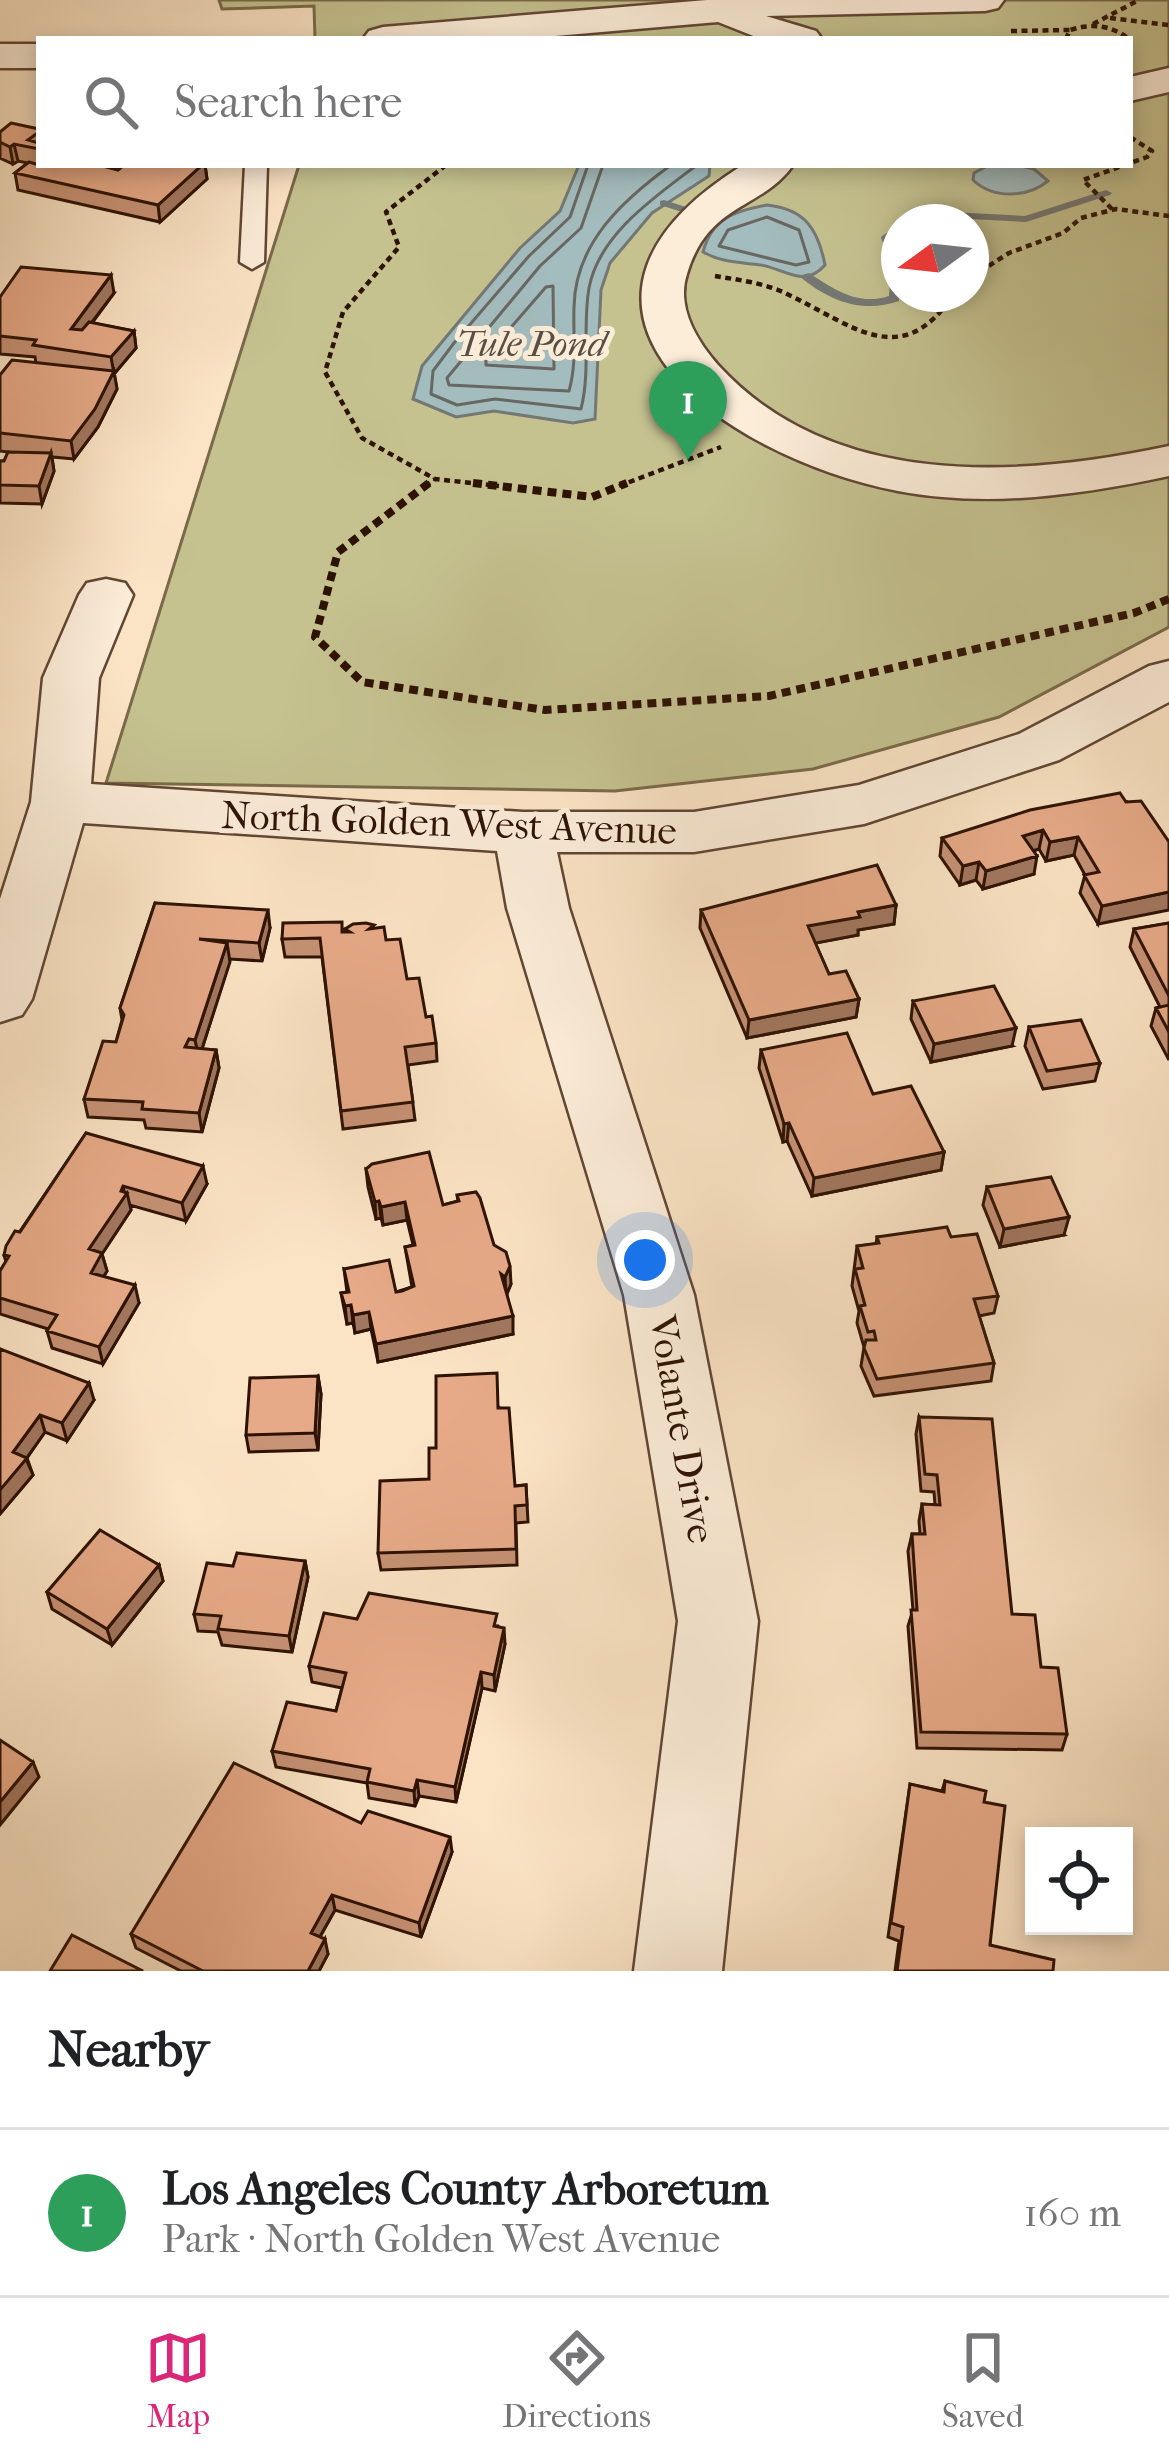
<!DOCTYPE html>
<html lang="en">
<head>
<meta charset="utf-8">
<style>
  :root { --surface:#fff; --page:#f6f6f6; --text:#202124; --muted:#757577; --line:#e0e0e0; --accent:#db2777 }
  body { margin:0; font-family:"IM FELL French Canon",serif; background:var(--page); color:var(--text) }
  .controls { position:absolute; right:36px; bottom:36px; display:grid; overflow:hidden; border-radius:0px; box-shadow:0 6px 18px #0003 }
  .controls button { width:108px; height:108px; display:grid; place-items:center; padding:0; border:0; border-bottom:3px solid var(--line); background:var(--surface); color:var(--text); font:60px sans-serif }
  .compass { position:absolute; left:881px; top:204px; width:108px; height:108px; border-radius:50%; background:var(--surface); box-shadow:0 6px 18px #0003; rotate:255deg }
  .you { position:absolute; left:645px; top:1260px; width:42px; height:42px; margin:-30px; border:9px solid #fff; border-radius:50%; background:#1a73e8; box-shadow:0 0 0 18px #1a73e833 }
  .badge { display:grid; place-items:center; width:78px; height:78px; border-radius:50%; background:var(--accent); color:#fff; font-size:39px; font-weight:700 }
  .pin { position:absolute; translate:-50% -99px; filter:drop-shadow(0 3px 6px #0008) }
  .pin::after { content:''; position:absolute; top:63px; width:42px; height:36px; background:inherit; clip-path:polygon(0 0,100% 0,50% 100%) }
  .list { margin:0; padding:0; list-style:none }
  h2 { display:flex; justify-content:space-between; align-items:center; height:156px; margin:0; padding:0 48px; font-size:51px }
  h2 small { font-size:39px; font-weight:400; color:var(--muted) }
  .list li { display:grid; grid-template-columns:78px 1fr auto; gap:36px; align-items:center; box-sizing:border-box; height:168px; padding:0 48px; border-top:3px solid var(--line) }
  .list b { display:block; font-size:45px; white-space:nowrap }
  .list p { margin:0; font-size:39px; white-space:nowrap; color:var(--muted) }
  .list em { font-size:39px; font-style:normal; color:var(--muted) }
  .icon { flex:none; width:66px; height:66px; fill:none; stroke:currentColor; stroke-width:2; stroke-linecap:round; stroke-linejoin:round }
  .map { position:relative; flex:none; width:1169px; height:1971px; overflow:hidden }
  .search { position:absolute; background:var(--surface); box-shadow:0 6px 18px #0003; left:36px; right:36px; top:36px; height:132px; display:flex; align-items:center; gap:30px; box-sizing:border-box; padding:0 42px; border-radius:0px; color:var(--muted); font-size:45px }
  .sheet { height:324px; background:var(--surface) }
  nav { display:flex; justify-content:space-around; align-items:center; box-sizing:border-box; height:168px; border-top:3px solid var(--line); background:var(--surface); font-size:33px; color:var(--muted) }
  nav a { display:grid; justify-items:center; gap:6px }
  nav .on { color:var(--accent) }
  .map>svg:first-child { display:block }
  .green { fill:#c5c290; stroke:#7a6a4a; stroke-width:3; fill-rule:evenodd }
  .water { fill:#a3bcbe; stroke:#747874; stroke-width:3 }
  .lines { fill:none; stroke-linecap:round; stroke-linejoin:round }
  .shore { stroke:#686761; stroke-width:3 }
  .stream { fill:#747874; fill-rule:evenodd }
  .lane-casing { stroke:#614634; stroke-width:5 }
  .street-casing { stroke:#614634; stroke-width:5 }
  .path-far1 { stroke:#2e1204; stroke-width:4.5; stroke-dasharray:6 4.5; stroke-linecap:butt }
  .path { stroke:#2e1204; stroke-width:8; stroke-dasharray:9 6; stroke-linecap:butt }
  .lane { fill:#fcedd9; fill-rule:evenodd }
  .street { fill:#fcedd9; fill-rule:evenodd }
  .wall { fill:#c79275; stroke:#2e1204; stroke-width:3 }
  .shaded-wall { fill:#a2775f; stroke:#2e1204; stroke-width:3 }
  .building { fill:#e7aa88; stroke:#2e1204; stroke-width:3 }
  .labels { text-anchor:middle; stroke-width:10; stroke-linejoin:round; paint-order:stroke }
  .far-water-label { font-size:36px; font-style:italic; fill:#574e45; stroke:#fcedd9 }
  .street-label { font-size:39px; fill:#2e1204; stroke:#fcedd9 }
</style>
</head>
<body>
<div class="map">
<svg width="1169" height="1971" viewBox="0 0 1169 1971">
  <rect width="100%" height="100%" fill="#fbe4c5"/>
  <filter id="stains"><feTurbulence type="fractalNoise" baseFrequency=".00167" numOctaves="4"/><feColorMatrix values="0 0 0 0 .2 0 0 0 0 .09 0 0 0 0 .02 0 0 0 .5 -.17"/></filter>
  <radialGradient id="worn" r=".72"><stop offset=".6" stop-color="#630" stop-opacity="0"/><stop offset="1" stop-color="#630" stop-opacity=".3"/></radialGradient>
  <path class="green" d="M 219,0 L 1169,0 L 1169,627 L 999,717 L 813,769 L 615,791 L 106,783 L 299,165 L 1130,165 L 1130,39 L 315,39 L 314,6 L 222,9 ZM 899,222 L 971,222 L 971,294 L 899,294 Z"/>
  <path class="water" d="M 579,165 L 710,165 L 709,176 L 652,213 L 610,263 L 601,290 L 595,419 L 573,423 L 494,411 L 456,417 L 413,399 L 422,366 L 520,248 L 560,211 Z
    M 1017,165 L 1034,169 L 1048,181 C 1027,198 993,199 973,180 L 974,173 L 989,165 Z
    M 767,205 C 805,209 818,229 825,265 C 804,289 786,269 761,265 C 739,262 723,263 703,252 C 712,218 735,211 767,205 Z"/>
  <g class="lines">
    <path class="shore" d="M 588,165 L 570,217 L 529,256 L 454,343 L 433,371 L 431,394 L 457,405 L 495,399 L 581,409 C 591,369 582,329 589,288 C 599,234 656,196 697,165
      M 603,165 L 581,228 L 540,266 L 447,378 L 449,385 L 569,391 C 577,363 573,336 574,307 C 575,243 623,200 671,165
      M 767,217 L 799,230 L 809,262 L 796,265 L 719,246 L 728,230 Z
      M 553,286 L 554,369 L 486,365 L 486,356 L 546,287 Z"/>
    <path class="stream" d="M 1106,190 L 1112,193 L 1110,195 L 1026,222 L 951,218 L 899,222 L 905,219 L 951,212 L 1025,216 Z
      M 664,200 L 711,215 L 713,217 L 707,220 L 660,205 L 660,201 Z
      M 899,224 L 899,233 L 893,238 L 899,255 L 899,301 C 862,314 829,301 799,276 L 809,273 C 835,290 858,306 889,296 L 891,267 L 881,237 Z"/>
    <defs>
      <path id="lane" d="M 245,165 L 267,165 L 264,262 L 252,269 L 240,262 Z"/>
      <path id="street" d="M 707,0 L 1004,0 L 998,8 L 985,11 L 766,16 L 816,31 L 822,39 L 761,39 L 718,22 L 520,39 L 363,39 L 369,31 L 383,27 Z
        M 0,44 L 39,44 L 39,68 L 0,68 Z
        M 1169,68 L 1169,92 L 1130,101 L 1130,77 Z
        M 743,165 L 793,165 C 762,210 708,202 687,274 C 676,307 697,341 718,365 C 832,490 1019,478 1169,446 L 1169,476 C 1080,495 988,508 898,491 C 726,458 511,309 743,165 Z
        M 106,579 L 125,583 L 133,595 L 99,678 L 91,784 L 523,812 L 694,812 L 859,785 L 1019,734 L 1149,666 L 1169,661 L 1169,702 L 1059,760 L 864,824 L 694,852 L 557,852 L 569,908 L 694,1295 L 758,1621 L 722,1971 L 634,1971 L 678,1621 L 624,1295 L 507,908 L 497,851 L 83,823 L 32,999 L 22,1015 L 0,1022 L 0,899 L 31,802 L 43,678 L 79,595 L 87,583 Z"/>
    </defs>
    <use href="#lane" class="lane-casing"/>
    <use href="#street" class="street-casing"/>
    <path class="path-far1" d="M 1110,18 L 1169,25
      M 1093,24 L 1139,0
      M 1011,31 L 1070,30
      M 1066,39 L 1070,30 C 1092,23 1111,25 1129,39
      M 446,165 L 386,212 L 399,247 L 343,312 L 325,372 L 362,438 L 435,479 L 499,486
      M 1112,209 L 1083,180 L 1147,157 L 1152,151 L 1130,137
      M 715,276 C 739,280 765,283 787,294 C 853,325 901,373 954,294
      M 971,277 L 1009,253 L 1063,233 L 1081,218 L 1116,209 L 1169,216
      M 425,486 L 435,479
      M 619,486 L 721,447"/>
    <path class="path" d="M 429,483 L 338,552 L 315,637 L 362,682 L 545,710 L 769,696 L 1134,613 L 1169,599
      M 473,483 L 592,497 L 627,483"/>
    <use href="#lane" class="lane"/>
    <use href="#street" class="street"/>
  </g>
  <path class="wall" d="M 39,129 L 39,165 L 118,170 L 124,165 L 205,165 L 207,179 L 160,222 L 18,190 L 15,173 L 28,163 L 18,161 L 13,164 L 0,158 L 0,132 Z
    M 114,293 L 92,323 L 134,331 L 136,348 L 114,374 L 117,389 L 98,427 L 74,459 L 52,457 L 54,471 L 42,504 L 0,503 L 0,461 L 4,461 L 8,452 L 0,451 L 0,375 L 36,363 L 35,357 L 0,354 L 0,297 Z
    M 1126,802 L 1098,924 L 1080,893 L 1085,875 L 1074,855 L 1046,861 L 1039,849 L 1033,851 L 1034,874 L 983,889 L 976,880 L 960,885 L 940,856 L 942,838 Z
    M 155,903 L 270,928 L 262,961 L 230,959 L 202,1049 L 216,1050 L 219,1068 L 202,1132 L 146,1128 L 144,1120 L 88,1117 L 84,1099 L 116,1042 L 122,1020 L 120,1008 Z
    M 896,905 L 894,924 L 858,930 L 858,935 L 815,943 L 829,974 L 859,999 L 856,1017 L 747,1038 L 700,928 L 701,910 Z
    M 1169,923 L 1169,1060 L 1151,1026 L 1156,1008 L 1160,1007 L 1130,947 L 1134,929 Z
    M 374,928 L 386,940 L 426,1017 L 436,1043 L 437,1061 L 408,1065 L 415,1120 L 343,1129 L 322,957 L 285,957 L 282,939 L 345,932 L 345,929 Z
    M 913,1001 L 1012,1046 L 931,1062 L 911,1019 Z
    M 1029,1027 L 1100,1063 L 1095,1081 L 1043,1089 L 1025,1046 Z
    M 761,1050 L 873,1094 L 944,1152 L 941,1170 L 812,1196 L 787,1141 L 783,1142 L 759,1068 Z
    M 86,1133 L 207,1184 L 186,1221 L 130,1205 L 131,1210 L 102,1254 L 107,1271 L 104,1276 L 139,1303 L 103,1364 L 52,1348 L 47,1331 L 48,1329 L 0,1314 L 0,1271 L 6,1262 L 4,1255 Z
    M 366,1169 L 443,1205 L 458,1201 L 457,1195 L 494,1245 L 511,1284 L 507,1294 L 513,1334 L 378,1362 L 371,1329 L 355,1333 L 353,1323 L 347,1324 L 341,1293 L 347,1292 L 344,1269 L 396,1292 L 412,1287 L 405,1247 L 413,1245 L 407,1220 L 383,1225 L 381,1218 L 376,1219 L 368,1187 Z
    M 987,1187 L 1064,1235 L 1000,1247 L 983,1205 Z
    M 877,1237 L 951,1237 L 998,1296 L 994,1313 L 979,1316 L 994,1363 L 991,1381 L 874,1396 L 861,1366 L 864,1347 L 857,1323 L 859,1311 L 852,1286 L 857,1246 L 876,1244 Z
    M 0,1349 L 94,1400 L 67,1441 L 45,1432 L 27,1458 L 33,1475 L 0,1514 Z
    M 318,1376 L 321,1394 L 318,1450 L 249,1452 L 246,1435 Z
    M 499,1408 L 515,1486 L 526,1485 L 528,1522 L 516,1523 L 517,1565 L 381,1570 L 378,1553 L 429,1479 L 436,1448 Z
    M 919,1417 L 1012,1614 L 1041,1667 L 1067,1734 L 1062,1750 L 917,1748 L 908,1626 L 913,1610 L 908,1551 L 912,1534 L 920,1534 L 919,1521 L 922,1504 L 935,1505 L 934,1492 L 921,1491 L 916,1434 Z
    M 305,1561 L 308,1577 L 292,1652 L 222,1645 L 218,1632 L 198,1631 L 194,1614 L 233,1566 Z
    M 159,1565 L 163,1581 L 112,1645 L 52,1609 L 47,1592 Z
    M 357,1619 L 498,1626 L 505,1644 L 495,1691 L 482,1688 L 456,1802 L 419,1796 L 415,1806 L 369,1798 L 367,1783 L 276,1767 L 272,1751 L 336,1711 L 342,1688 L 312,1682 L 309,1666 Z
    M 945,1781 L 984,1802 L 990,1945 L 1053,1971 L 895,1971 L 899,1941 L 888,1937 L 910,1784 L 942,1791 Z
    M 361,1823 L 452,1852 L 421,1937 L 335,1910 L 320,1937 L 328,1954 L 319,1971 L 181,1971 L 136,1948 L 131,1934 Z"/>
  <path class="shaded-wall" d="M 14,144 L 18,161 L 13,164 L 10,147 Z
    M 202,165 L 205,165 L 207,179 L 160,222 L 158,205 Z
    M 111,275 L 114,293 L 74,346 L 71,329 Z
    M 134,331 L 136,348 L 114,374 L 111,357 Z
    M 114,371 L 117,389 L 98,427 L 74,459 L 71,441 Z
    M 51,453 L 54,471 L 42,504 L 39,486 Z
    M 1043,830 L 1039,849 L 1019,855 L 1023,836 Z
    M 1078,837 L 1074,855 L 1046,861 L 1050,842 Z
    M 1037,856 L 1034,874 L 983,889 L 986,871 Z
    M 979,862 L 976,880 L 960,885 L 963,866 Z
    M 1169,892 L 1169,910 L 1098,924 L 1102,906 Z
    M 896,905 L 894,924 L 858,930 L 858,935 L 806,945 L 808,926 L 858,912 Z
    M 268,910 L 270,928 L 262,961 L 259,943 Z
    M 227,943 L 230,962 L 199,1058 L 195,1040 Z
    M 859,999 L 856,1017 L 747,1038 L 749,1020 Z
    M 1016,1028 L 1012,1046 L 931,1062 L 934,1044 Z
    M 216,1050 L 219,1068 L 202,1132 L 199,1113 Z
    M 789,1123 L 787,1141 L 783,1142 L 784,1124 Z
    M 944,1152 L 941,1170 L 812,1196 L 814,1178 Z
    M 203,1166 L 207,1184 L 186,1221 L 182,1203 Z
    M 123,1186 L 125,1195 L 127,1193 L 131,1210 L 102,1254 L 107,1271 L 95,1290 L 91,1273 L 89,1249 Z
    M 379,1201 L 381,1218 L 376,1219 L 375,1202 Z
    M 405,1202 L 407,1220 L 383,1225 L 381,1207 Z
    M 1069,1217 L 1064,1235 L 1000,1247 L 1004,1229 Z
    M 510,1266 L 511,1284 L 506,1295 L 505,1277 Z
    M 135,1285 L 139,1303 L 103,1364 L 99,1347 Z
    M 351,1305 L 353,1323 L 347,1324 L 345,1306 Z
    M 369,1312 L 371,1329 L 355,1333 L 353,1315 Z
    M 513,1316 L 513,1334 L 378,1362 L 376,1344 Z
    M 318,1376 L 321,1394 L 318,1450 L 315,1433 Z
    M 89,1383 L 94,1400 L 67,1441 L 62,1423 Z
    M 40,1415 L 45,1432 L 26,1459 L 33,1475 L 0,1514 L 0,1490 L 13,1452 Z
    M 305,1561 L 308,1577 L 292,1652 L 289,1636 Z
    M 159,1565 L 163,1581 L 112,1645 L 107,1629 Z
    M 504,1628 L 505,1644 L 495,1691 L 494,1675 Z
    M 481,1672 L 482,1688 L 456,1802 L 455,1787 Z
    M 33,1762 L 39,1777 L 0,1825 L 0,1802 Z
    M 417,1780 L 419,1796 L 415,1806 L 414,1791 Z
    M 450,1837 L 452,1852 L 421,1937 L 419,1923 Z
    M 332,1895 L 335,1910 L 314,1947 L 311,1933 Z
    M 325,1939 L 328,1954 L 319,1971 L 308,1971 Z"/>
  <path class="building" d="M 11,123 L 39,129 L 39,132 L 28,140 L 39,143 L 39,149 L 14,144 L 10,147 L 0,142 L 0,132 Z
    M 29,162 L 39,165 L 99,165 L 118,170 L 124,165 L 202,165 L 158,205 L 15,173 Z
    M 21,267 L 111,275 L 71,329 L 82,330 L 89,322 L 134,331 L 111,357 L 33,345 L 36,340 L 0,336 L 0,297 Z
    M 12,360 L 114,371 L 95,409 L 71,441 L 0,433 L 0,375 Z
    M 8,452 L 51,453 L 39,486 L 0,485 L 0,461 L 4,461 Z
    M 1120,793 L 1126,802 L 1141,801 L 1169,842 L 1169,892 L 1102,906 L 1084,875 L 1099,872 L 1078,837 L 1050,842 L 1043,830 L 1023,836 L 1037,856 L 986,871 L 979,862 L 963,866 L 942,838 L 1030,810 Z
    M 877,865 L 896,905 L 858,912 L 860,917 L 808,926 L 829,974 L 846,971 L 859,999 L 749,1020 L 701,910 Z
    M 155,903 L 268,910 L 259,943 L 199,939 L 227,943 L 195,1040 L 189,1039 L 185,1047 L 216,1050 L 199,1113 L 142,1109 L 143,1102 L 84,1099 L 103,1041 L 116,1042 L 124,1015 L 120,1008 Z
    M 342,922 L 342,932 L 350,932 L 345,929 L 353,924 L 366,923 L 374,925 L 369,929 L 384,927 L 386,940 L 400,939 L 407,979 L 419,978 L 426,1017 L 432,1016 L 436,1043 L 405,1047 L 413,1102 L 341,1111 L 320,938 L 282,939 L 283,923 Z
    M 1169,923 L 1169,996 L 1134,929 Z
    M 994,986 L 1016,1028 L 934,1044 L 913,1001 Z
    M 1169,1005 L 1169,1032 L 1156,1008 Z
    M 1081,1020 L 1100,1063 L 1047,1071 L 1029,1027 Z
    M 847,1033 L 873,1094 L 911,1086 L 944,1152 L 814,1178 L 789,1123 L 784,1124 L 761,1050 Z
    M 86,1133 L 203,1166 L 182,1203 L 123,1186 L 121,1191 L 127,1193 L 89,1249 L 102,1253 L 91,1273 L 135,1285 L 99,1347 L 47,1331 L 57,1315 L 0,1298 L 0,1271 L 9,1256 L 4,1255 L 6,1246 L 15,1231 L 20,1232 Z
    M 429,1152 L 443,1205 L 459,1201 L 457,1195 L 476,1192 L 480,1198 L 494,1245 L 506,1252 L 510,1266 L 505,1277 L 501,1274 L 513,1316 L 376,1344 L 369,1312 L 353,1315 L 351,1305 L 345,1306 L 341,1293 L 349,1292 L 344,1269 L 389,1260 L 396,1292 L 402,1291 L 414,1286 L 405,1247 L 415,1245 L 405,1202 L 381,1207 L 379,1201 L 375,1202 L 366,1169 L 372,1164 Z
    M 1051,1177 L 1069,1217 L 1004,1229 L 987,1187 Z
    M 947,1227 L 951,1237 L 977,1234 L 998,1296 L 974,1299 L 994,1363 L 877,1379 L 864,1348 L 866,1340 L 876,1340 L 874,1331 L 868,1332 L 860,1306 L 865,1305 L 855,1269 L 863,1268 L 857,1246 L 879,1243 L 877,1237 Z
    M 0,1349 L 89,1383 L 62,1423 L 40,1415 L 13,1452 L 27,1458 L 0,1490 Z
    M 497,1373 L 498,1408 L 509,1408 L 515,1486 L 526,1485 L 527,1505 L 515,1506 L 516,1549 L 378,1553 L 380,1481 L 429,1479 L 429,1448 L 436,1448 L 436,1376 Z
    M 318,1376 L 315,1433 L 246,1435 L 250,1378 Z
    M 919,1417 L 992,1419 L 1012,1614 L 1035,1615 L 1041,1667 L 1058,1668 L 1067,1734 L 921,1732 L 911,1610 L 917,1610 L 912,1534 L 925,1534 L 922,1504 L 940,1505 L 937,1475 L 925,1474 Z
    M 100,1530 L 159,1565 L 107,1629 L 47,1592 Z
    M 237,1553 L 305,1561 L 289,1636 L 218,1629 L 221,1616 L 194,1614 L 207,1563 L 233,1566 Z
    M 369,1593 L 497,1614 L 494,1626 L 504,1628 L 494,1675 L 481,1672 L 455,1787 L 417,1780 L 414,1791 L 367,1782 L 370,1769 L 272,1751 L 287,1702 L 336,1711 L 346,1673 L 309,1666 L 324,1613 L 357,1619 Z
    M 0,1740 L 33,1762 L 0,1802 Z
    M 234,1763 L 361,1823 L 368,1811 L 450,1837 L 419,1923 L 332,1895 L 311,1933 L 325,1939 L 308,1971 L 203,1971 L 131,1934 Z
    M 945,1781 L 986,1791 L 984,1802 L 1005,1806 L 990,1945 L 1054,1960 L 1053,1971 L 897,1971 L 903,1927 L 891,1923 L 910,1784 L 944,1792 Z
    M 72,1935 L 143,1971 L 50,1971 Z"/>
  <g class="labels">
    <g class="far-water-label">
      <text x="531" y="356">Tule Pond</text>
    </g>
    <g class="street-label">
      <text transform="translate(449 822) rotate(2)" y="14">North Golden West Avenue</text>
      <text transform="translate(683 1429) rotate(80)" y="14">Volante Drive</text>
    </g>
  </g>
  <rect width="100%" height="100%" filter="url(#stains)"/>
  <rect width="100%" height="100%" fill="url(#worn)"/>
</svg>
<div class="controls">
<button><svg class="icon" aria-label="locate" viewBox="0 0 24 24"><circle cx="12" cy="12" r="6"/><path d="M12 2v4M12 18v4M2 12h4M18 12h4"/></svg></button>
</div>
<svg class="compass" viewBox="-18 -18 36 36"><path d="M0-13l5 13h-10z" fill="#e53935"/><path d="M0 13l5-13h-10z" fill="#757577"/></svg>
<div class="you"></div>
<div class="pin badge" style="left:688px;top:460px;background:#2e9e5b">1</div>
<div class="search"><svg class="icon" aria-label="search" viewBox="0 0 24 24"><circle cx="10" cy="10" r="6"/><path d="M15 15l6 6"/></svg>Search here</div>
</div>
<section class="sheet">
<h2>Nearby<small></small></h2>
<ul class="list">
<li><span class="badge" style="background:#2e9e5b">1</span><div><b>Los Angeles County Arboretum</b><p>Park · North Golden West Avenue</p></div><em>160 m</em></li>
</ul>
</section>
<nav>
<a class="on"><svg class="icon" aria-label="map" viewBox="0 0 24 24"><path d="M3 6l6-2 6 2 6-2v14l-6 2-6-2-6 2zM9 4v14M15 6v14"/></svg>Map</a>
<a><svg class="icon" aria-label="directions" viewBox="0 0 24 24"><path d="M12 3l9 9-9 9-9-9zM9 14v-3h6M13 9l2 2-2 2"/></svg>Directions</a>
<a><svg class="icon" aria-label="saved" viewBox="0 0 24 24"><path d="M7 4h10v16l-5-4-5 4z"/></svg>Saved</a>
</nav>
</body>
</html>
